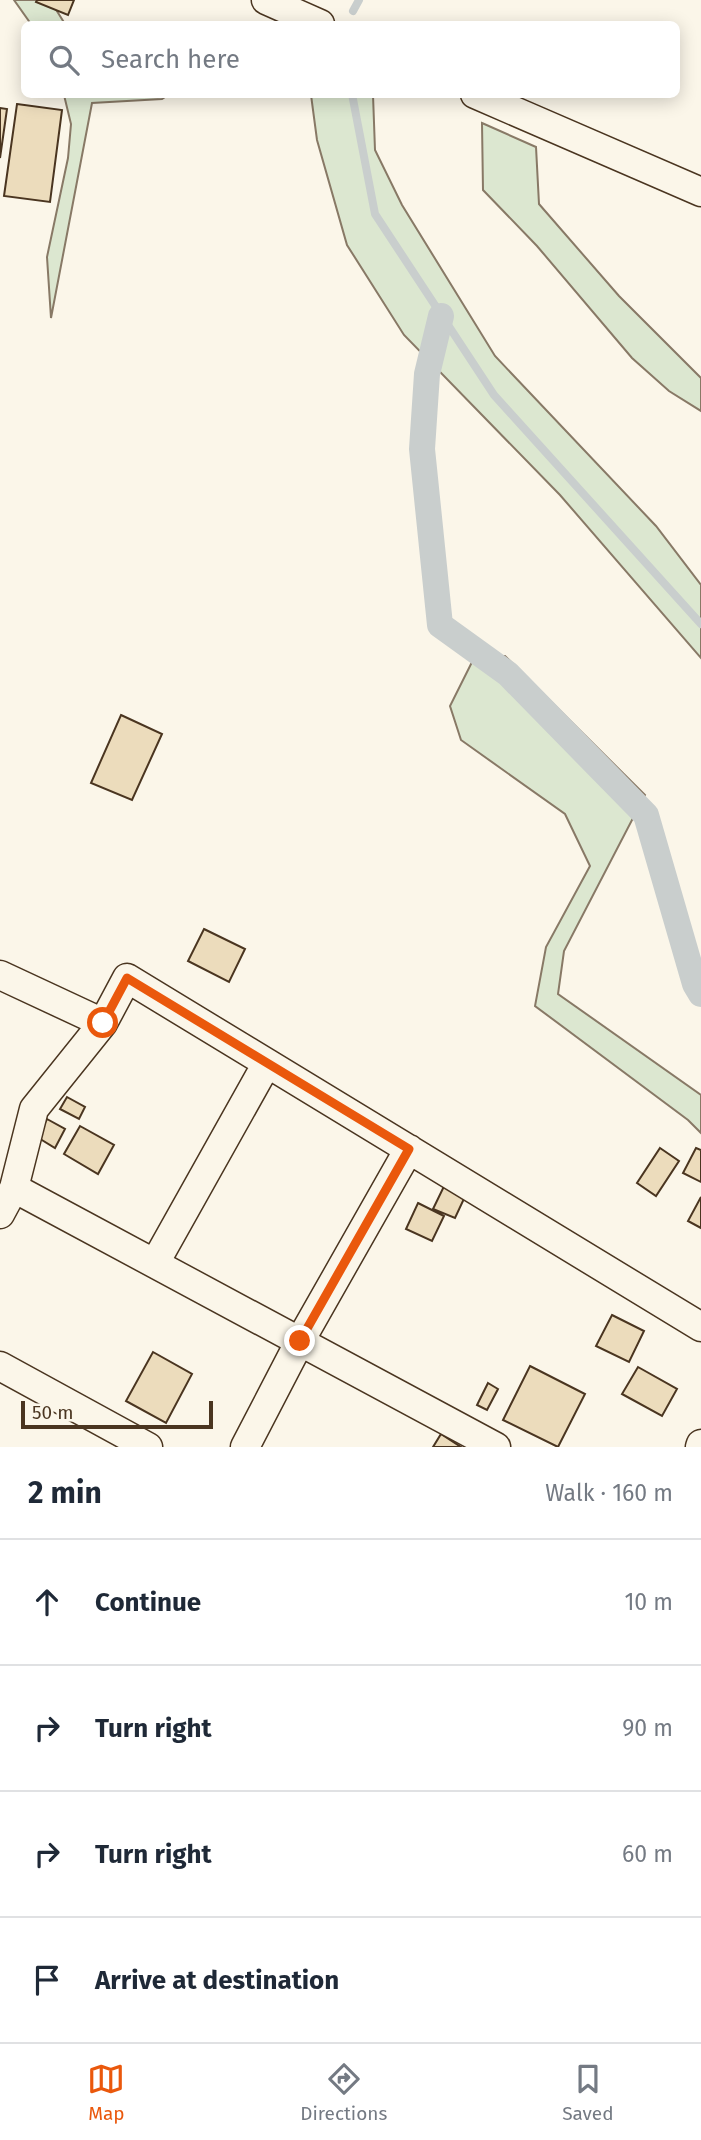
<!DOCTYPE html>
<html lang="en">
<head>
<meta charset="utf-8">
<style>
  :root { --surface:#fff; --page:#f2f2f3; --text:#1f2937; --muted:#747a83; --line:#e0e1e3; --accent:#ea580c }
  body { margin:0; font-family:"Fira Sans",sans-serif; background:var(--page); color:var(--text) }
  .scale { position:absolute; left:21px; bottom:18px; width:192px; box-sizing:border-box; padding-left:7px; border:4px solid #4a3520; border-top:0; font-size:19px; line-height:24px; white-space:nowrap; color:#4a3520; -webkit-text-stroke:5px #fbf6e9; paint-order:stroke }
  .stop { position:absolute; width:21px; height:21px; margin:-16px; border:5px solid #ea580c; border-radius:50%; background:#fff }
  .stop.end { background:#ea580c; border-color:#fff; box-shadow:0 2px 7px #0008 }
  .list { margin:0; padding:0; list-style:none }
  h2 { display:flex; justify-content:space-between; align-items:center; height:91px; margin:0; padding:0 28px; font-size:30px }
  h2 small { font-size:23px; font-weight:400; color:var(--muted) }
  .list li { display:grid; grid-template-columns:46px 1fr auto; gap:21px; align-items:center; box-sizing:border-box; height:126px; padding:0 28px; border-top:2px solid var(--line) }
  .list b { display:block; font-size:26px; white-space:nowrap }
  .list em { font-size:23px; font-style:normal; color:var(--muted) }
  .icon { flex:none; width:38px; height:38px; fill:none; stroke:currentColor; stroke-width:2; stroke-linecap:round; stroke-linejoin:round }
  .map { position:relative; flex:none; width:701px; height:1447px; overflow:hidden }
  .search { position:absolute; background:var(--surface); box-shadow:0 4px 18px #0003; left:21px; right:21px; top:21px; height:77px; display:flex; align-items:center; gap:18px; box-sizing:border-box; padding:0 24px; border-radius:10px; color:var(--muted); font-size:26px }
  .sheet { height:595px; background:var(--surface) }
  nav { display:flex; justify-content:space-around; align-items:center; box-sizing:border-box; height:98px; border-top:2px solid var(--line); background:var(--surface); font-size:19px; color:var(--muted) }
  nav a { display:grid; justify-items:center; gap:4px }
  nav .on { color:var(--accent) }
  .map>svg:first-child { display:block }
  .green { fill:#dce7d0; stroke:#887966; stroke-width:2 }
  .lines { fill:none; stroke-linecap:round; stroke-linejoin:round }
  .stream { stroke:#c9cecd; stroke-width:8 }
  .canal { stroke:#c9cecd; stroke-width:26 }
  .building { fill:#ecdcbc; stroke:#4a3520; stroke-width:2 }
  .minor-casing { stroke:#4a3520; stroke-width:31 }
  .minor { stroke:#fbf6e9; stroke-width:28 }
  .route { stroke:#ea580c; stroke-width:9 }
</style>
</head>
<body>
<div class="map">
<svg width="701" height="1447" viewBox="0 0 701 1447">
  <rect width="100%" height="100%" fill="#fbf6e9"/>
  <path class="green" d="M 14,0 L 50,0 L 65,24 L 31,24 Z
    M 64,95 L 168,95 L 162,99 L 92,103 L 51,318 L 47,257 L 68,158 L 71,124 Z
    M 311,95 L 373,95 L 375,150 L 402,205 L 495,356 L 656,526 L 701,585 L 701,658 L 560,495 L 404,335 L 347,245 L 317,140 Z
    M 482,123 L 536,147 L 539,204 L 619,296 L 701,378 L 701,411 L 669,391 L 632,358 L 537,246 L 483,190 Z
    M 475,656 L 505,656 L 645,795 L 564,951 L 558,994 L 701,1095 L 701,1133 L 688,1120 L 535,1006 L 546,947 L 590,866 L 565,814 L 461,740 L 450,706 Z"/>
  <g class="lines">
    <path class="stream" d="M 353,11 L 359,0
      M 352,94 L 375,214 L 494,395 L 701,624"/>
    <path class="canal" d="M 441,316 L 427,374 L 422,449 L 440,625 L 508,674 L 646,815 L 695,984 L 701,994"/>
  </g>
  <path class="building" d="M 37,0 L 74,0 L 68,15 L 36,2 Z
    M 17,104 L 62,110 L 50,202 L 4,196 Z
    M 0,108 L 7,109 L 0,158 Z
    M 121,715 L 162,734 L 132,800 L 91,783 Z
    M 204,929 L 245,949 L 229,982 L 188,961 Z
    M 67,1097 L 85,1107 L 79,1119 L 60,1109 Z
    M 47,1119 L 65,1129 L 55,1148 L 37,1137 Z
    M 80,1126 L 114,1145 L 98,1174 L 64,1154 Z
    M 660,1148 L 679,1161 L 656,1196 L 637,1183 Z
    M 696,1148 L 701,1150 L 701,1182 L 683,1173 Z
    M 448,1178 L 469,1188 L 455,1218 L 433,1209 Z
    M 701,1197 L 701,1228 L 688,1221 Z
    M 418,1203 L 444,1216 L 432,1241 L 406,1229 Z
    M 612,1315 L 644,1331 L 629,1362 L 596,1346 Z
    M 153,1352 L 192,1374 L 166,1423 L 126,1401 Z
    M 530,1366 L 585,1394 L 558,1447 L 503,1420 Z
    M 638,1367 L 677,1389 L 662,1416 L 622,1394 Z
    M 488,1383 L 498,1389 L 487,1410 L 477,1405 Z
    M 441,1434 L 461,1447 L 433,1447 Z"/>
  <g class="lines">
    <defs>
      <path id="minor" d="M 266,0 L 320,24
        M 475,94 L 701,192
        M 0,975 L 103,1023
        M 14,1188 L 496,1447
        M 0,1214 L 14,1188 L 34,1109 L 103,1023 L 127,978 L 701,1327
        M 155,1263 L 267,1063
        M 0,1366 L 148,1447
        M 245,1447 L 300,1341 L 409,1149
        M 700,1447 L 701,1444"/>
    </defs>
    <use href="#minor" class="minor-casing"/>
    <use href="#minor" class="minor"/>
  </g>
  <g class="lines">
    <path class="route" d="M 103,1023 L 127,978 L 409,1149 L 300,1341"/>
  </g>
</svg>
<div class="scale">50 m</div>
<div class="stop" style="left:103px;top:1023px"></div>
<div class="stop end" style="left:300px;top:1341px"></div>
<div class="search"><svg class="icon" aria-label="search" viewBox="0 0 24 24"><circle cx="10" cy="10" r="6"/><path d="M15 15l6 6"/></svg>Search here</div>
</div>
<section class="sheet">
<h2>2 min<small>Walk · 160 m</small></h2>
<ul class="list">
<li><svg class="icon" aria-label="ahead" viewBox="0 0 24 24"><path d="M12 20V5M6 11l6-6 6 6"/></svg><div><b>Continue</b></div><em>10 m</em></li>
<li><svg class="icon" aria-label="right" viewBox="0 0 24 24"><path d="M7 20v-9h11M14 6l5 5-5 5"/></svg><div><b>Turn right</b></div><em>90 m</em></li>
<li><svg class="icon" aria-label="right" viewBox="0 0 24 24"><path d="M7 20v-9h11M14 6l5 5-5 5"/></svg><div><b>Turn right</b></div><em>60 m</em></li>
<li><svg class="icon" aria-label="arrive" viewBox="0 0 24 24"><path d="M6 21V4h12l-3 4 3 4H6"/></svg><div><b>Arrive at destination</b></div></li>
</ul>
</section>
<nav>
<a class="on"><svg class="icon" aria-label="map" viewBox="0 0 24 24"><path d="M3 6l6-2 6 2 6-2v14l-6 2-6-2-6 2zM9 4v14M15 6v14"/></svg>Map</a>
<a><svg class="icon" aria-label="directions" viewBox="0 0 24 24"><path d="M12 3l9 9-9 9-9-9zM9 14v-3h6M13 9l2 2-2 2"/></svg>Directions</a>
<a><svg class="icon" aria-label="saved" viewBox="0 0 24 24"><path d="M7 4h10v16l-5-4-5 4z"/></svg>Saved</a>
</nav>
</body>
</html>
